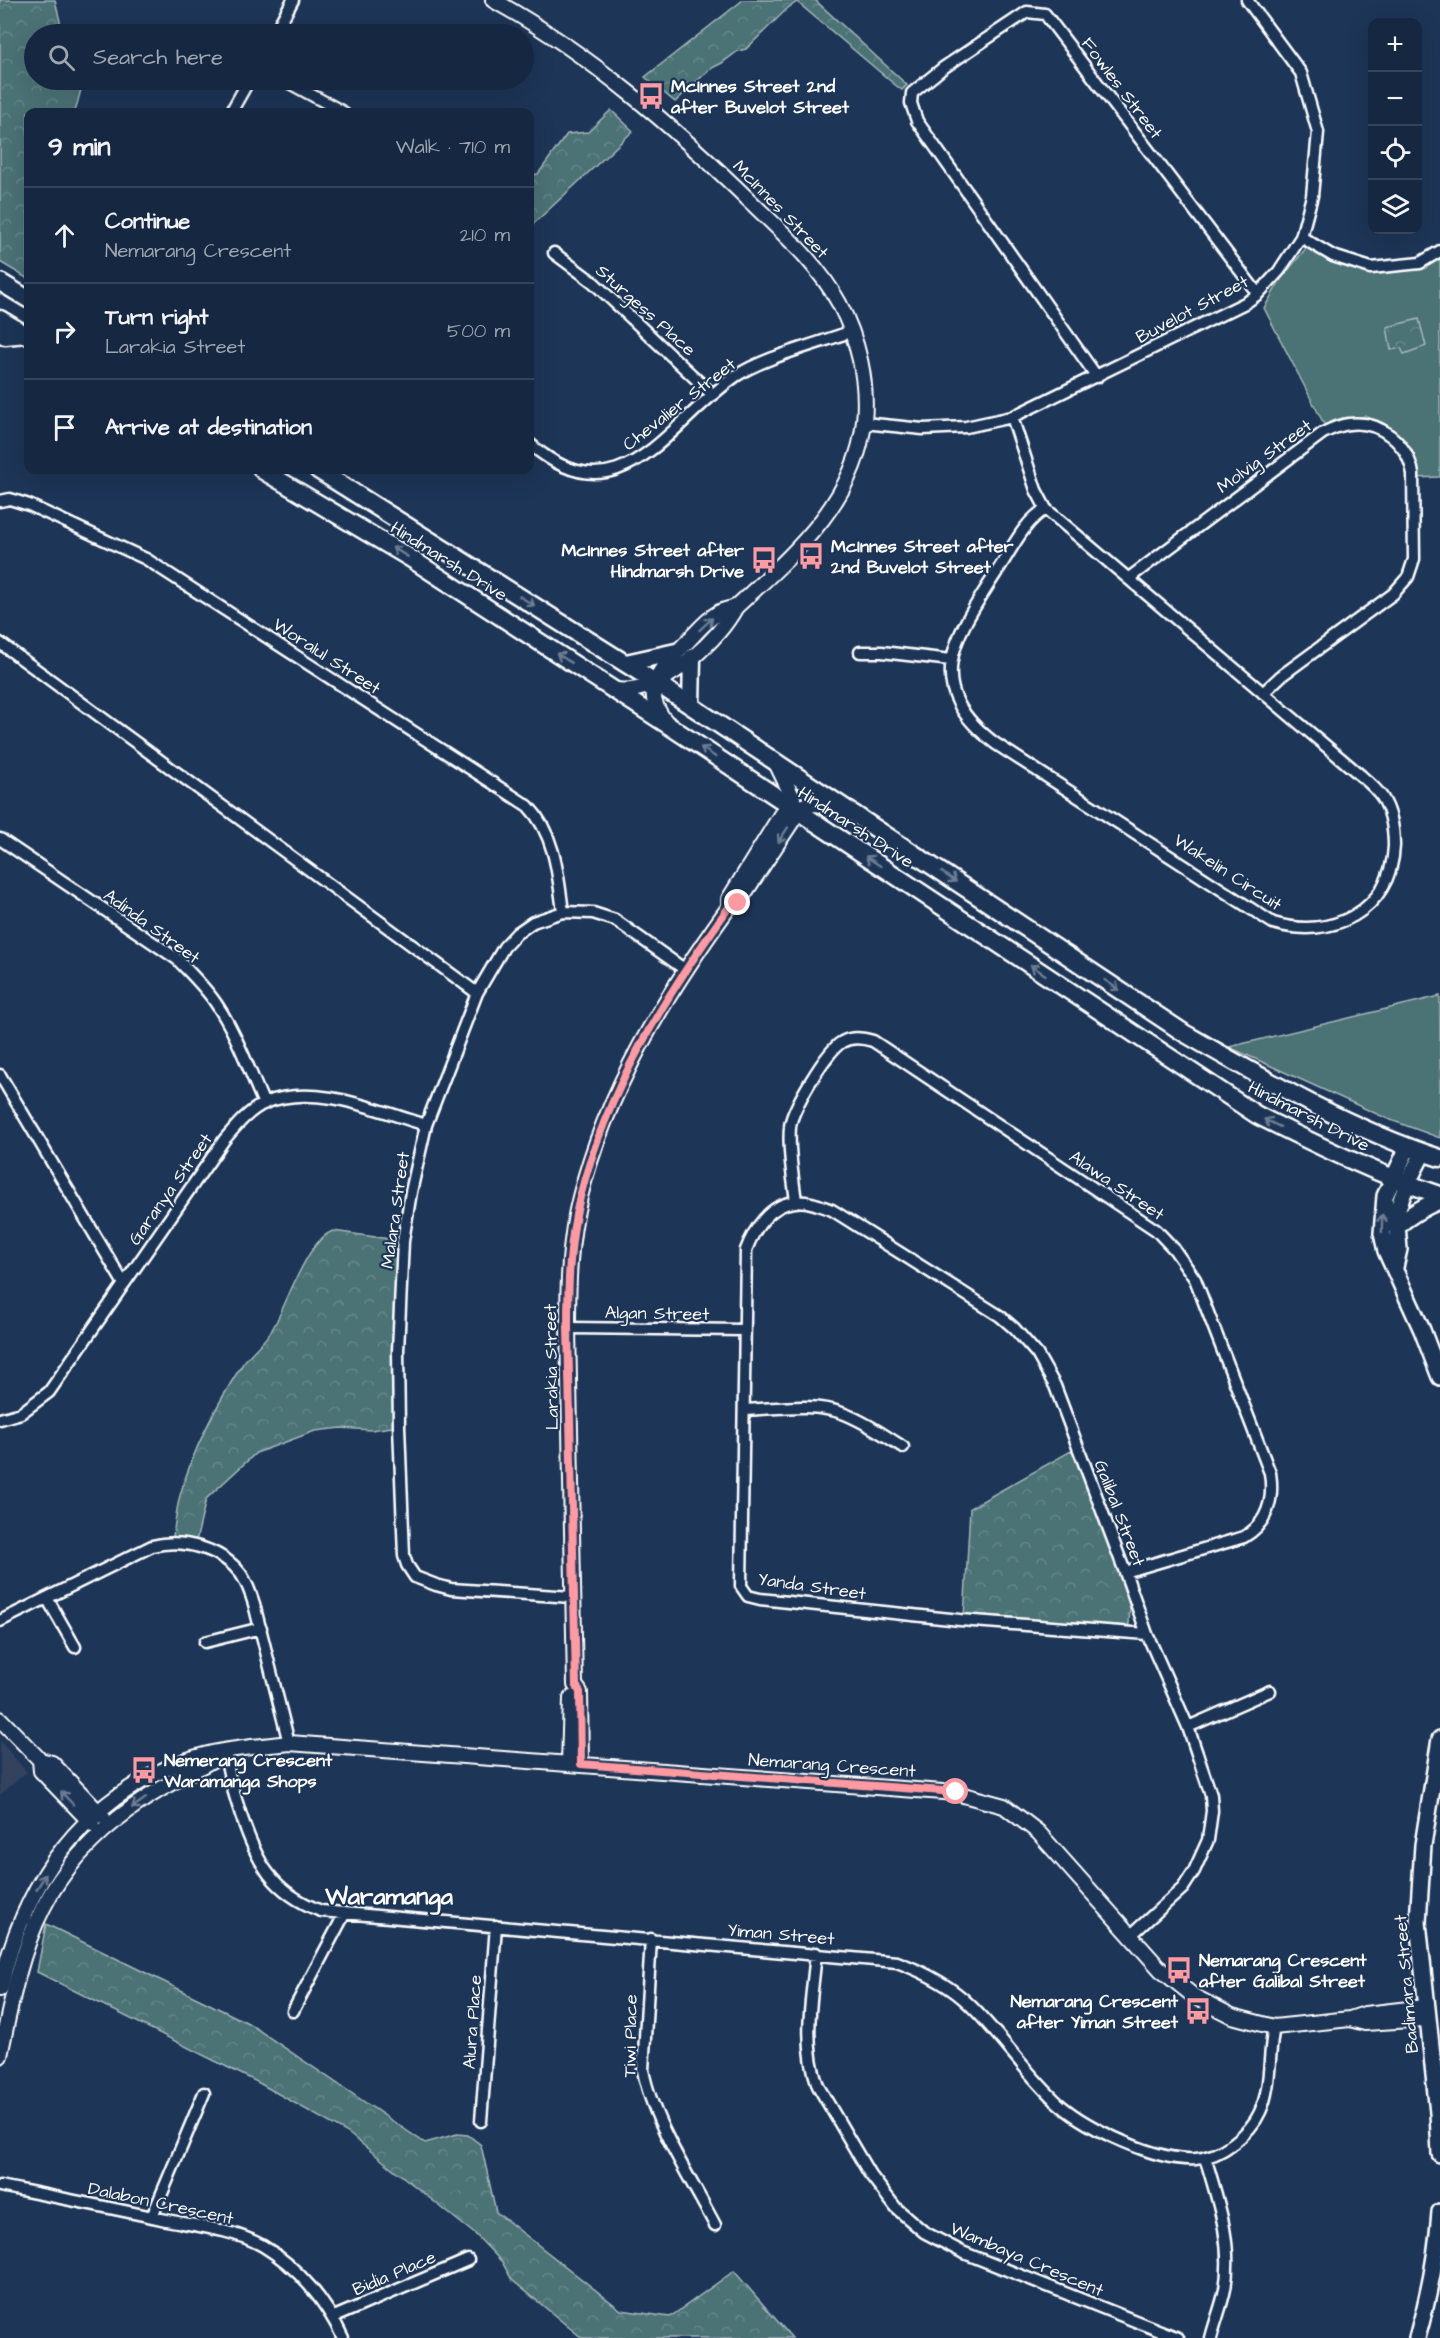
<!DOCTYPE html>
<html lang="en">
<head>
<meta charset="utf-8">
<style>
  :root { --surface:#162841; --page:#23344c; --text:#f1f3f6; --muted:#9ea6b1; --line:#35445a }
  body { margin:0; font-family:"Architects Daughter",sans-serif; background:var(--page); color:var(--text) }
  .controls { position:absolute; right:18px; top:18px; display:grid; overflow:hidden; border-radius:12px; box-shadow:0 6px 24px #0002 }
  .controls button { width:54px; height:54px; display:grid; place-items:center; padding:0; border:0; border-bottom:2px solid var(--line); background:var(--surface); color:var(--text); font:30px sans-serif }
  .stop { position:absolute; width:18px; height:18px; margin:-14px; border:4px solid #ff9aa2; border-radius:50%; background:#fff }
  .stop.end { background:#ff9aa2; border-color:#fff; box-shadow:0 2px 6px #0008 }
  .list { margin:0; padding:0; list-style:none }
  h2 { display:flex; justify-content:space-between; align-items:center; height:78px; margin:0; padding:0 24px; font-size:26px }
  h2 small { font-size:20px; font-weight:400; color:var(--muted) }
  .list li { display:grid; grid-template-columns:39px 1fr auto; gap:18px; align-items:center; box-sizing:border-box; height:96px; padding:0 24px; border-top:2px solid var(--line) }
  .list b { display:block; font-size:22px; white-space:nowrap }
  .list p { margin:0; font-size:20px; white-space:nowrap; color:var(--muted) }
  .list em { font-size:20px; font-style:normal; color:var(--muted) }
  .icon { flex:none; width:33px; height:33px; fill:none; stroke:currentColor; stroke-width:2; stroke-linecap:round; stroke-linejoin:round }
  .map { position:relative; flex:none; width:1440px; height:2338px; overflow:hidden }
  .search { position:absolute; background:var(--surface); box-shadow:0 6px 24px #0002; left:24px; top:24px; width:510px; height:66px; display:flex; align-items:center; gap:15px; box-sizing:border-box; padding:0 21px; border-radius:33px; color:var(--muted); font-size:22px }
  .panel { position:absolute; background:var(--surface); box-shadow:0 6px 24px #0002; left:24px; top:108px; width:510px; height:366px; border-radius:12px }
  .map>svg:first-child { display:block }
  .built { fill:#33425f }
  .green { fill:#4b7275; stroke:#a5b8ba; stroke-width:1.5 }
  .park { fill:url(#park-crowns); stroke:#a5b8ba; stroke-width:1.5 }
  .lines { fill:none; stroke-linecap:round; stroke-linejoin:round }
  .minor-casing { stroke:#fff; stroke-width:15 }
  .tertiary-casing { stroke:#fff; stroke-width:18 }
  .secondary-casing { stroke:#fff; stroke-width:20 }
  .primary-casing { stroke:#fff; stroke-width:21 }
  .minor { stroke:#1d3557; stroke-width:10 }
  .tertiary { stroke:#1d3557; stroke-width:14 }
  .secondary { stroke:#1d3557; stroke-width:15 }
  .primary { stroke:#1d3557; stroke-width:16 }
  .oneway { stroke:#6c7c92 }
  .route { stroke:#ff9aa2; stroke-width:8 }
  .labels { text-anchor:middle; stroke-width:4.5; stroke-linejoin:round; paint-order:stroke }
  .poi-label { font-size:18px; font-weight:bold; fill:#fff; stroke:#1d3557; text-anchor:start }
  .street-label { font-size:18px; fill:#fff; stroke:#1d3557 }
  .district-label { font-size:24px; font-weight:bold; fill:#fff; stroke:#1d3557 }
</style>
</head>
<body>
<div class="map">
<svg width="1440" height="2338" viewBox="0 0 1440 2338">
  <defs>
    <pattern id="park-crowns" width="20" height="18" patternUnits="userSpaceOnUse" patternTransform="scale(1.5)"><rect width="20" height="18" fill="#4b7275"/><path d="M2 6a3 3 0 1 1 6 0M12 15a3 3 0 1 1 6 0" fill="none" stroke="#66878a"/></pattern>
  </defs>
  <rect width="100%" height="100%" fill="#1d3557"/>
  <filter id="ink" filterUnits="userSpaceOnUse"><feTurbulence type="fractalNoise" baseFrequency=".0167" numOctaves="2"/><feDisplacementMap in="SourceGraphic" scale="12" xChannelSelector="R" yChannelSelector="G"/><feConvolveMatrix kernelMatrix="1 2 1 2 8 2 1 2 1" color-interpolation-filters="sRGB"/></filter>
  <g filter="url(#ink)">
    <path class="built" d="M 0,1741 L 27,1772 L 0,1795 Z"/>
    <path class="green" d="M 1307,247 L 1332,260 L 1371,270 L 1440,255 L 1440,477 L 1414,478 L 1393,437 L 1365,416 L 1325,426 L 1264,308 L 1281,279 Z
      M 1440,996 L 1440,1138 L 1388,1119 L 1229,1047 Z"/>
    <path class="park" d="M 0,0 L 55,0 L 63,34 L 34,34 L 34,80 L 80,80 L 83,82 L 75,112 L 28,112 L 28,279 L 0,262 Z
      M 743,0 L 815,0 L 907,85 L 902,90 L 894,84 L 797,2 L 788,8 L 746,49 L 738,51 L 722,63 L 710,69 L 675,102 L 645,77 Z
      M 611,110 L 633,131 L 530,227 L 530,175 L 538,174 L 567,134 L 588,132 Z
      M 1419,319 L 1426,346 L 1404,354 L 1401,348 L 1391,350 L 1387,327 Z
      M 333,1231 L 403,1241 L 399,1426 L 371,1430 L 341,1428 L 315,1431 L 256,1453 L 206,1499 L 195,1546 L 172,1542 C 175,1526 176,1508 181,1492 C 194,1447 217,1404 242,1365 C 251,1351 267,1341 274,1326 C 288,1301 307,1240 333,1231 Z
      M 1078,1447 L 1130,1608 L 1129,1624 L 1119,1630 L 964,1618 L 970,1508 Z
      M 46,1924 L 248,2023 L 425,2143 L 457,2134 L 468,2135 L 481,2145 L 496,2212 L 621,2310 L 670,2317 L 734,2271 L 792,2338 L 582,2338 L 512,2280 L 502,2262 L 476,2235 L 348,2133 L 259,2083 L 37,1972 Z"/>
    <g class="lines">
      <defs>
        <path id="minor" d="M 274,34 L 293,0
          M 284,80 L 343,112
          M 231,112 L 249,80
          M 1301,237 L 1333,256 L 1371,268 L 1420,263 L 1440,251
          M 554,253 L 593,282 L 713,395
          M 1097,377 L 917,121 L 911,103 L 912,93 L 943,68 L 1027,12 L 1045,14 L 1258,294
          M 1012,417 L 1036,490 L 1046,509 C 1024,521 1012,549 998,570 C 956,635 918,686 996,744 L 1273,923 C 1331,940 1391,912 1394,846 C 1394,830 1391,811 1382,797 C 1376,788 1367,781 1359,774 L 1046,509
          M 864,423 L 923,429 L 966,427 L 1012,417 L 1247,302 L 1258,294 L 1279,271 L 1301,237 L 1312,196 L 1318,132 L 1301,73 L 1247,0
          M 530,444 C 620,522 667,424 736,376 C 764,357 818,344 852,331
          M 0,501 L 10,499 L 29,505 L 146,559 L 528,806 C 555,834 558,874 563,912
          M 1129,578 L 1323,433 C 1331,429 1340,425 1349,424 C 1381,420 1408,444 1413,474 L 1414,559 L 1408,577 L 1393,594 L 1281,676 L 1263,693
          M 0,643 L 477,993
          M 860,652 L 882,652 L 951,660
          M 0,839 L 177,959 C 190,973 204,986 215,1002 C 236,1032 249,1070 264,1104
          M 0,1075 L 124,1284
          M 796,1201 C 793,1177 788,1151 790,1127 C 791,1110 827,1050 842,1042 C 852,1036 863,1038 873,1041 L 1156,1230 L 1174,1249 L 1195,1279 L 1270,1473 C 1274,1499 1268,1523 1244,1537 L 1125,1572
          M 568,1328 L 745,1330
          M 744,1410 C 775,1409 812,1402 842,1413 C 864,1421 884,1435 903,1447
          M 0,1419 L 21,1413 L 49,1392 L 224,1140 C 236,1126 248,1111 265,1103 C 314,1082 378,1111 426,1125
          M 572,1597 L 451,1589 L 436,1585 L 415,1577 L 407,1565 L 404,1556 L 399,1426 L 398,1351 L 403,1241 L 411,1192 L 426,1125 L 477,993 L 504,947 L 517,933 L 533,922 L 563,912 L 593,913 L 615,920 L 684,969
          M 47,1598 L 75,1647
          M 0,1621 L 152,1546 C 182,1538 221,1548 241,1574 C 247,1583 251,1594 254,1604 L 289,1743
          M 205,1642 L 261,1628
          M 1188,1727 L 1270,1691
          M 225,1752 C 228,1774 234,1794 241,1815 C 257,1863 272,1892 321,1911 L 897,1962 C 924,1972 950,1985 970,2005 C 1002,2036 1026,2074 1059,2104 C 1088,2129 1158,2162 1196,2159 C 1221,2157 1250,2134 1260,2112 C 1272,2086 1268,2054 1274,2027
          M 1130,1936 L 1183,1888 L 1194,1871 L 1208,1840 L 1212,1811 L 1211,1795 L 1188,1727 L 1147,1634 L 1125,1572 L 1055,1386 L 1037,1354 L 1014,1328 L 1000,1316 L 832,1210 C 821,1206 808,1200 795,1202 C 770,1204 754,1229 746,1250 L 741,1586 L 748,1596 L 760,1599 L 960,1620 L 1147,1634
          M 651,1939 L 643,2070 C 652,2120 691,2179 715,2225
          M 816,1953 C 812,1998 802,2042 818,2086 L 869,2173 L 896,2208 L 924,2232 L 962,2252 L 1178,2338
          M 293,2011 L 345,1913
          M 481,2121 L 496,1926
          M 1205,2157 C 1218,2201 1233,2243 1225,2289 C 1222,2305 1215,2322 1211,2338
          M 0,2186 C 55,2197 111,2208 166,2220 C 198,2226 235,2230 263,2246 C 298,2267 326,2301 343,2338
          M 152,2217 L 204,2093
          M 334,2317 L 468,2260"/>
        <path id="tertiary" d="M 493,0 C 589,53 675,128 753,204 C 784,234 818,264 839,303 C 858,339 868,381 864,421 C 856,502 791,556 736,607 C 718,640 670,684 632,690 C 626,691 619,690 613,690
          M 666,722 C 638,688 662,667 686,643 C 696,633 706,620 718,613 C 723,610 730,609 736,607
          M 729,907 L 738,903 L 793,820 L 793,798 L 776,763
          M 0,1719 L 40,1760 L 52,1763 L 103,1817
          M 40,1760 L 41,1771 L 92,1824
          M 569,1764 L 571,1698
          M 581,1764 L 580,1692 L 575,1685 L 568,1328 C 568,1285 569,1240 580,1197 C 607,1089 665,996 729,907 L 729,899 L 782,813 L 806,805 L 816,804 L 848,811
          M 0,1989 C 24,1882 80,1800 185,1761 C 217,1749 255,1747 289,1743 L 956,1793 L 1004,1806 L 1038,1832 L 1161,1970 L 1195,1997 L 1232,2016 L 1274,2027 L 1350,2019 L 1365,2014 L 1426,2007
          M 1350,2019 L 1365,2023 L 1427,2019
          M 0,2056 C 10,2007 20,1953 43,1908 C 63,1868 97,1833 133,1807 C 159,1788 188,1774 216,1758"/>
        <path id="secondary" d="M 1408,1147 L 1385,1196 L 1382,1233 L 1386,1251 L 1422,1330 L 1440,1377
          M 1395,1267 L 1399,1249 L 1396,1213 L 1407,1184 L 1423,1153
          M 1440,1739 L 1423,1845 L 1418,1922 L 1438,2113 L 1440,2154
          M 1417,2338 C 1429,2296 1437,2255 1440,2212"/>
        <path id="primary" d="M 0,282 L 28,299
          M 0,319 L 28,336
          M 0,333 L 5,336 L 26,334
          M 262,470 L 410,558 L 671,727 L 1257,1115 C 1317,1145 1376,1174 1440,1195
          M 318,470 L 655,682 L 1184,1033 C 1266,1080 1350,1129 1440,1158
          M 626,663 L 676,652
          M 691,706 L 692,658
          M 1396,1227 C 1410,1214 1423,1207 1440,1200"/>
      </defs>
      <use href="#minor" class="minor-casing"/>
      <use href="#tertiary" class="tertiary-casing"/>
      <use href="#secondary" class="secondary-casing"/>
      <use href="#primary" class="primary-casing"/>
      <use href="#minor" class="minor"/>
      <use href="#tertiary" class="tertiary"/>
      <use href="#secondary" class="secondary"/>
      <use href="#primary" class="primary"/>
    </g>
    <defs><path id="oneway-shaft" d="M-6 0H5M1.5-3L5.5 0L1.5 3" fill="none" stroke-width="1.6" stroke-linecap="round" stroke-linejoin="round" transform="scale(1.5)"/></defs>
    <g class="oneway">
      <use href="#oneway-shaft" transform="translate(400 552) rotate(-149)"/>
      <use href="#oneway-shaft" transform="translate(527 601) rotate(32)"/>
      <use href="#oneway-shaft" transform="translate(706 624) rotate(-43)"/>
      <use href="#oneway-shaft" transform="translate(564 658) rotate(-147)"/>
      <use href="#oneway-shaft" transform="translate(708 752) rotate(-146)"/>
      <use href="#oneway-shaft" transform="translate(783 835) rotate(123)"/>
      <use href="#oneway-shaft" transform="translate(873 861) rotate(-147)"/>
      <use href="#oneway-shaft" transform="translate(949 877) rotate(34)"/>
      <use href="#oneway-shaft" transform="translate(1038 970) rotate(-146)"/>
      <use href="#oneway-shaft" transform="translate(1112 985) rotate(34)"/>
      <use href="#oneway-shaft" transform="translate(1272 1123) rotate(-154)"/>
      <use href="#oneway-shaft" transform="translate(1382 1223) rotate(-89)"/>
      <use href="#oneway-shaft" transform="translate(67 1798) rotate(-134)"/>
      <use href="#oneway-shaft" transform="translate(139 1803) rotate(145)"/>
      <use href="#oneway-shaft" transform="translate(41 1882) rotate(-59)"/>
    </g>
  </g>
  <g class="lines" filter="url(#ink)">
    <path class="route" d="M 738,903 L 729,907 C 665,997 607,1089 580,1197 C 569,1240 568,1285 568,1328 L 576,1685 L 580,1692 L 581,1764 L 956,1792"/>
  </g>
  <defs>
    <symbol id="bus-bare" viewBox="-9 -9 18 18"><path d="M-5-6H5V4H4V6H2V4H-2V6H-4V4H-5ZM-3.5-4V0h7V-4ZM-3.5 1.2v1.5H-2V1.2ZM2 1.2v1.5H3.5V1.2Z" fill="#ff9aa2" stroke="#1d3557" stroke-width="2.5" paint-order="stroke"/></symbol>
  </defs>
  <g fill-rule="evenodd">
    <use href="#bus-bare" x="632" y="77" width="38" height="38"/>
    <use href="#bus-bare" x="792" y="537" width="38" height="38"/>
    <use href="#bus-bare" x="745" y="541" width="38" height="38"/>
    <use href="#bus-bare" x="125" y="1751" width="38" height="38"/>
    <use href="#bus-bare" x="1160" y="1951" width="38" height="38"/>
    <use href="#bus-bare" x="1179" y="1992" width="38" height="38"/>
  </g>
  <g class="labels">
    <g class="poi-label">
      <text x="671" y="92">McInnes Street 2nd<tspan x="671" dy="21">after Buvelot Street</tspan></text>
      <text x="831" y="552">McInnes Street after<tspan x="831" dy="21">2nd Buvelot Street</tspan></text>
      <text x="744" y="556" text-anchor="end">McInnes Street after<tspan x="744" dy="21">Hindmarsh Drive</tspan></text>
      <text x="164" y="1766">Nemerang Crescent<tspan x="164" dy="21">Waramanga Shops</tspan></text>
      <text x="1199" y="1966">Nemarang Crescent<tspan x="1199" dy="21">after Galibal Street</tspan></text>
      <text x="1178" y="2007" text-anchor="end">Nemarang Crescent<tspan x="1178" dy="21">after Yiman Street</tspan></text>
    </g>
    <g class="street-label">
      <text transform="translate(1122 88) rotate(53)" y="6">Fowles Street</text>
      <text transform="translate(781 209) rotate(46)" y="6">McInnes Street</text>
      <text transform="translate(1192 309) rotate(-28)" y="6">Buvelot Street</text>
      <text transform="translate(646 310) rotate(42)" y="6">Sturgess Place</text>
      <text transform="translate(679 404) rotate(-38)" y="6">Chevalier Street</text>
      <text transform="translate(1264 456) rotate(-36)" y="6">Molvig Street</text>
      <text transform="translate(449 561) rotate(32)" y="6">Hindmarsh Drive</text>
      <text transform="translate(327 656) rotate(33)" y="6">Woralul Street</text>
      <text transform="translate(856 827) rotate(33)" y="6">Hindmarsh Drive</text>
      <text transform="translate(1228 872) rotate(33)" y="6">Wakelin Circuit</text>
      <text transform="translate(152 926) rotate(36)" y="6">Adinda Street</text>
      <text transform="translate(1309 1116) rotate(27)" y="6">Hindmarsh Drive</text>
      <text transform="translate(1117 1185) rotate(34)" y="6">Alawa Street</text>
      <text transform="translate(170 1189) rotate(-55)" y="6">Garanya Street</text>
      <text transform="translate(395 1210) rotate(-82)" y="6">Malara Street</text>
      <text transform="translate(657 1313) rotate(1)" y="6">Algan Street</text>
      <text transform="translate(551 1367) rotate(-91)" y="6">Larakia Street</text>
      <text transform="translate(1120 1513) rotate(69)" y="6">Galibal Street</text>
      <text transform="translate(812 1586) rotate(8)" y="6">Yanda Street</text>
      <text transform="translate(832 1765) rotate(4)" y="6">Nemarang Crescent</text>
      <text transform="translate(781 1934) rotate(5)" y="6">Yiman Street</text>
      <text transform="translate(1406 1984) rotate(-95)" y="6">Badimara Street</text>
      <text transform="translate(472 2022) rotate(-86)" y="6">Alura Place</text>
      <text transform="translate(630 2036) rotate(-89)" y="6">Tiwi Place</text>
      <text transform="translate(161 2203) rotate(12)" y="6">Dalabon Crescent</text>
      <text transform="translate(1027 2259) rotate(23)" y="6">Wambaya Crescent</text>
      <text transform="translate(394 2273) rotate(-23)" y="6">Bidia Place</text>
    </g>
    <g class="district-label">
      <text x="389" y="1904">Waramanga</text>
    </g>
  </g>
</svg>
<div class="controls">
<button>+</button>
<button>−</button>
<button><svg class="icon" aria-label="locate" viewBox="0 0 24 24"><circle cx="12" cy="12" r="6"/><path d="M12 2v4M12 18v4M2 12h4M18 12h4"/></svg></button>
<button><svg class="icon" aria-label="layers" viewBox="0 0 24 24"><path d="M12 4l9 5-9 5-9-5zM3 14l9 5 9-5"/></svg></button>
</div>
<div class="stop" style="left:956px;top:1792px"></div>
<div class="stop end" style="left:738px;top:903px"></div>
<div class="search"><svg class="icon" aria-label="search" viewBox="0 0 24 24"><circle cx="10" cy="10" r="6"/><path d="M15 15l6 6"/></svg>Search here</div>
<section class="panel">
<h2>9 min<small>Walk · 710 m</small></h2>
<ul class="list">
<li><svg class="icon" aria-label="ahead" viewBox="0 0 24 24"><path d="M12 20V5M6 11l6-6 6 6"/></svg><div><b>Continue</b><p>Nemarang Crescent</p></div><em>210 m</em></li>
<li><svg class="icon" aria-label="right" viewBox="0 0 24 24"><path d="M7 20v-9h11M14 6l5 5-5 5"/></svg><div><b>Turn right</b><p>Larakia Street</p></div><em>500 m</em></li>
<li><svg class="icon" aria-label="arrive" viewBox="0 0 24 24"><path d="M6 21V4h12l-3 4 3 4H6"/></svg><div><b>Arrive at destination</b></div></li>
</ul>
</section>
</div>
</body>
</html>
